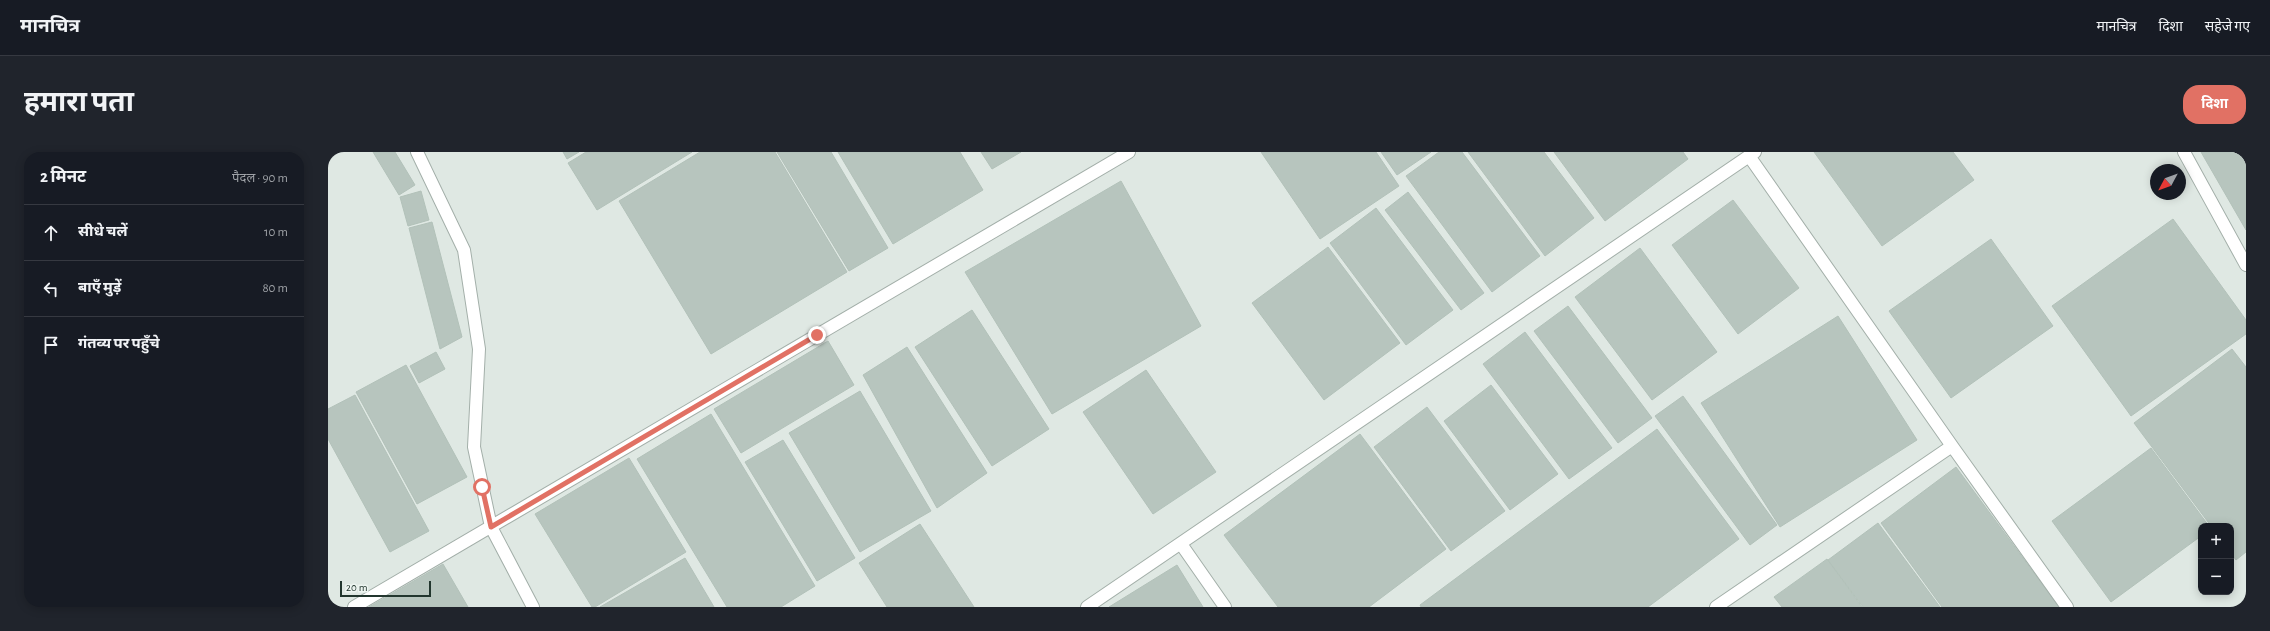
<!DOCTYPE html>
<html lang="hi">
<head>
<meta charset="utf-8">
<style>
  :root { --surface:#171b24; --page:#20242c; --text:#f1f3f6; --muted:#9ea1a6; --line:#363941; --accent:#e17164 }
  body { margin:0; font-family:"Alegreya Sans","Noto Sans Devanagari",sans-serif; background:var(--page); color:var(--text) }
  .controls { position:absolute; right:12px; bottom:12px; display:grid; overflow:hidden; border-radius:8px; box-shadow:0 2px 10px #0003 }
  .controls button { width:36px; height:36px; display:grid; place-items:center; padding:0; border:0; border-bottom:1px solid var(--line); background:var(--surface); color:var(--text); font:20px sans-serif }
  .compass { position:absolute; left:1822px; top:12px; width:36px; height:36px; border-radius:50%; background:var(--surface); box-shadow:0 2px 10px #0003; rotate:229deg }
  .scale { position:absolute; left:12px; bottom:10px; width:91px; box-sizing:border-box; padding-left:4px; border:2px solid #22362e; border-top:0; font-size:11px; line-height:14px; white-space:nowrap; color:#22362e; -webkit-text-stroke:3px #eef5f1; paint-order:stroke }
  .stop { position:absolute; width:12px; height:12px; margin:-9px; border:3px solid #e17164; border-radius:50%; background:#fff }
  .stop.end { background:#e17164; border-color:#fff; box-shadow:0 1px 4px #0008 }
  .list { margin:0; padding:0; list-style:none }
  h2 { display:flex; justify-content:space-between; align-items:center; height:52px; margin:0; padding:0 16px; font-size:17px }
  h2 small { font-size:13px; font-weight:400; color:var(--muted) }
  .list li { display:grid; grid-template-columns:26px 1fr auto; gap:12px; align-items:center; box-sizing:border-box; height:56px; padding:0 16px; border-top:1px solid var(--line) }
  .list b { display:block; font-size:15px; white-space:nowrap }
  .list em { font-size:13px; font-style:normal; color:var(--muted) }
  .icon { flex:none; width:22px; height:22px; fill:none; stroke:currentColor; stroke-width:2; stroke-linecap:round; stroke-linejoin:round }
  .map { position:relative; flex:none; width:1918px; height:455px; overflow:hidden; border-radius:16px }
  header { display:flex; align-items:center; gap:24px; box-sizing:border-box; height:56px; padding:0 20px; background:var(--surface); border-bottom:1px solid var(--line) }
  header strong { font-size:19px }
  nav { display:flex; gap:22px; margin-inline-start:auto; font-size:14px }
  .intro { display:flex; align-items:center; justify-content:space-between; box-sizing:border-box; height:96px; padding:0 24px }
  h1 { margin:0; font-size:28px }
  .button { padding:10px 18px; border-radius:16px; background:var(--accent); color:#fff; font-size:14px; font-weight:700 }
  main { display:flex; gap:24px; padding:0 24px }
  aside { flex:1; background:var(--surface); border-radius:16px; box-shadow:0 2px 10px #0003 }
  .map>svg:first-child { display:block }
  .building { fill:#b7c5be; stroke:#b2c1b9 }
  .lines { fill:none; stroke-linecap:round; stroke-linejoin:round }
  .minor-casing { stroke:#a3afa9; stroke-width:14 }
  .minor { stroke:#fff; stroke-width:12 }
  .route { stroke:#e17164; stroke-width:5 }
</style>
</head>
<body>
<header>
<strong>मानचित्र</strong>
<nav><a>मानचित्र</a><a>दिशा</a><a>सहेजे गए</a></nav>
</header>
<div class="intro"><h1>हमारा पता</h1><a class="button">दिशा</a></div>
<main>
<aside>
<h2>2 मिनट<small>पैदल · 90 m</small></h2>
<ul class="list">
<li><svg class="icon" aria-label="ahead" viewBox="0 0 24 24"><path d="M12 20V5M6 11l6-6 6 6"/></svg><div><b>सीधे चलें</b></div><em>10 m</em></li>
<li><svg class="icon" aria-label="left" viewBox="0 0 24 24"><path d="M17 20v-9H6M10 6l-5 5 5 5"/></svg><div><b>बाएँ मुड़ें</b></div><em>80 m</em></li>
<li><svg class="icon" aria-label="arrive" viewBox="0 0 24 24"><path d="M6 21V4h12l-3 4 3 4H6"/></svg><div><b>गंतव्य पर पहुँचे</b></div></li>
</ul>
</aside>
<div class="map">
<svg width="1918" height="455" viewBox="0 0 1918 455">
  <rect width="100%" height="100%" fill="#dfe8e3"/>
  <path class="building" d="M 45,0 L 67,0 L 87,33 L 71,43 Z
    M 235,0 L 251,0 L 239,7 Z
    M 258,0 L 364,0 L 269,58 L 240,11 Z
    M 372,0 L 447,0 L 519,120 L 383,202 L 291,49 Z
    M 449,0 L 503,0 L 560,96 L 521,119 Z
    M 510,0 L 632,0 L 655,38 L 565,92 Z
    M 653,0 L 693,0 L 664,17 Z
    M 933,0 L 1048,0 L 1071,34 L 992,87 Z
    M 1053,0 L 1103,0 L 1069,23 Z
    M 1111,0 L 1134,0 L 1212,104 L 1164,140 L 1078,24 Z
    M 1140,0 L 1216,0 L 1266,66 L 1217,104 Z
    M 1226,0 L 1355,0 L 1360,7 L 1277,69 Z
    M 1486,0 L 1625,0 L 1646,28 L 1554,94 Z
    M 1873,0 L 1918,0 L 1918,78 Z
    M 793,29 L 873,174 L 724,262 L 637,120 Z
    M 93,39 L 101,68 L 80,74 L 72,45 Z
    M 1080,40 L 1156,141 L 1133,158 L 1057,58 Z
    M 1405,48 L 1471,136 L 1410,182 L 1344,93 Z
    M 1048,56 L 1125,158 L 1078,193 L 1002,91 Z
    M 1845,67 L 1918,168 L 1918,182 L 1803,264 L 1724,154 Z
    M 104,70 L 134,185 L 112,197 L 81,76 Z
    M 1663,87 L 1725,174 L 1623,246 L 1561,159 Z
    M 1000,95 L 1072,191 L 996,248 L 924,151 Z
    M 1312,96 L 1389,200 L 1324,248 L 1247,145 Z
    M 1240,154 L 1324,266 L 1290,291 L 1206,179 Z
    M 644,158 L 721,277 L 664,314 L 587,195 Z
    M 1510,164 L 1589,288 L 1452,375 L 1373,251 Z
    M 1197,180 L 1284,296 L 1241,327 L 1155,212 Z
    M 500,189 L 526,233 L 413,301 L 386,257 Z
    M 579,195 L 659,321 L 609,356 L 535,223 Z
    M 1904,197 L 1918,215 L 1918,400 L 1908,408 L 1903,401 L 1903,374 L 1883,374 L 1806,271 Z
    M 108,200 L 117,217 L 91,231 L 82,214 Z
    M 78,213 L 139,325 L 89,352 L 28,240 Z
    M 818,218 L 888,320 L 825,362 L 755,260 Z
    M 1163,233 L 1230,322 L 1182,358 L 1116,269 Z
    M 532,239 L 603,359 L 532,400 L 461,281 Z
    M 27,243 L 101,379 L 62,400 L 0,287 L 0,257 Z
    M 1355,244 L 1449,373 L 1422,393 L 1327,264 Z
    M 1099,255 L 1177,359 L 1123,399 L 1046,295 Z
    M 383,262 L 487,434 L 453,455 L 399,455 L 309,307 Z
    M 1329,277 L 1411,387 L 1320,455 L 1093,455 L 1092,453 Z
    M 1032,282 L 1118,397 L 1041,455 L 950,455 L 896,383 Z
    M 455,288 L 527,406 L 489,429 L 417,310 Z
    M 1823,296 L 1881,374 L 1873,374 L 1873,384 L 1783,450 L 1724,369 Z
    M 301,306 L 358,400 L 267,455 L 264,455 L 207,362 Z
    M 1628,315 L 1731,455 L 1614,455 L 1553,371 Z
    M 1550,371 L 1612,455 L 1535,455 L 1500,408 Z
    M 592,372 L 646,455 L 559,455 L 531,411 Z
    M 357,406 L 386,455 L 272,455 Z
    M 1499,407 L 1534,455 L 1454,455 L 1446,445 Z
    M 115,412 L 140,455 L 41,455 Z
    M 849,413 L 875,455 L 781,455 Z"/>
  <g class="lines">
    <defs>
      <path id="minor" d="M 89,0 L 136,98 L 151,197 L 146,295 L 163,375 L 205,455
        M 1856,0 L 1918,113
        M 1421,4 L 1624,294
        M 853,392 L 897,455
        M 26,455 L 801,0
        M 759,455 L 1427,0
        M 1388,455 L 1624,294 L 1739,455"/>
    </defs>
    <use href="#minor" class="minor-casing"/>
    <use href="#minor" class="minor"/>
  </g>
  <g class="lines">
    <path class="route" d="M 154,335 L 163,375 L 489,183"/>
  </g>
</svg>
<div class="controls">
<button>+</button>
<button>−</button>
</div>
<svg class="compass" viewBox="-18 -18 36 36"><path d="M0-13l5 13h-10z" fill="#e53935"/><path d="M0 13l5-13h-10z" fill="#9ea1a6"/></svg>
<div class="scale">20 m</div>
<div class="stop" style="left:154px;top:335px"></div>
<div class="stop end" style="left:489px;top:183px"></div>
</div>
</main>
</body>
</html>
